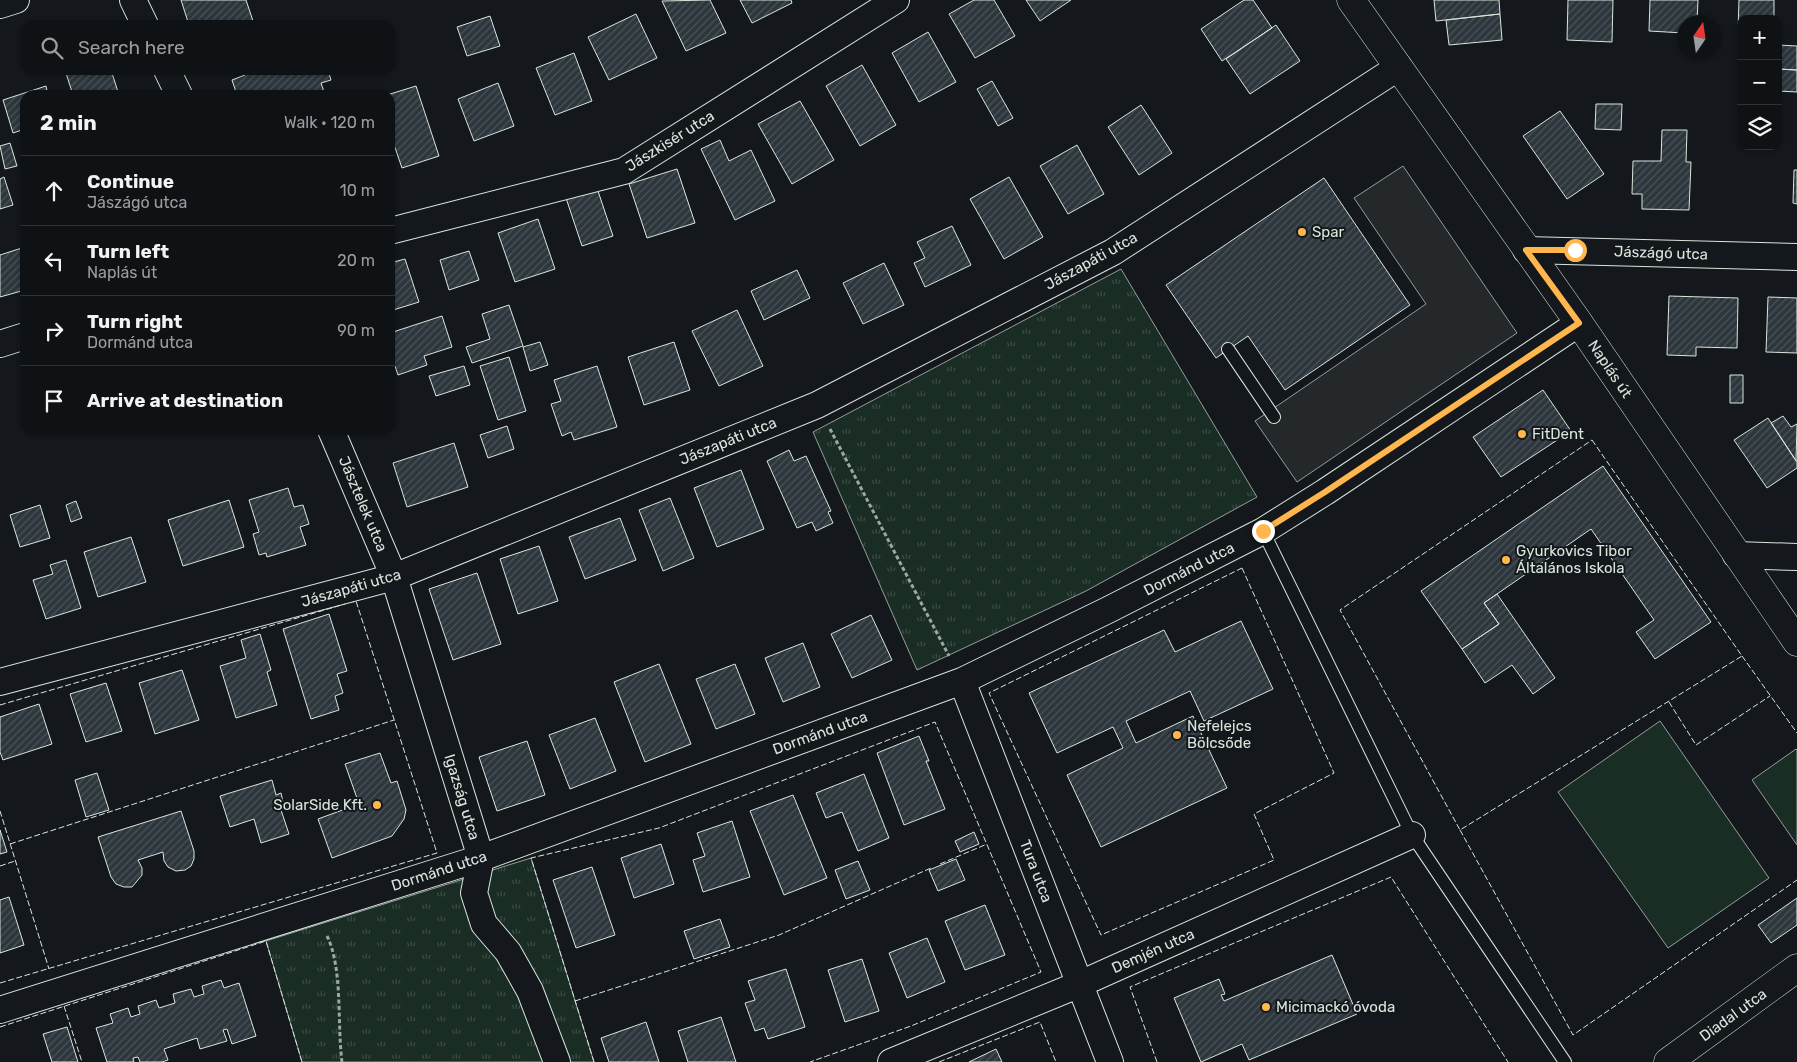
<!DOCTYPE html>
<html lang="en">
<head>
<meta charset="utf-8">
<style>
  :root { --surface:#0f1215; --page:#1d2022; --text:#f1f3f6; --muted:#9b9ea0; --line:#2f3234 }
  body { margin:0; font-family:Rubik,sans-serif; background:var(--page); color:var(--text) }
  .controls { position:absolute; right:15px; top:15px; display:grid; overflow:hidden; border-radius:10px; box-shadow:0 1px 4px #0004 }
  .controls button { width:45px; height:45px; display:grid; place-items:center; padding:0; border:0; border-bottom:1px solid var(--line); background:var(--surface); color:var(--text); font:25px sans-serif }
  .compass { position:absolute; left:1677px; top:15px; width:45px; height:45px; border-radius:50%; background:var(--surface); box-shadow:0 1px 4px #0004; rotate:13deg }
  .stop { position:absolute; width:15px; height:15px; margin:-11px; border:4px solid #ffb74d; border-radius:50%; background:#fff }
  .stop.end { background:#ffb74d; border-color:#fff; box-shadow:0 1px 5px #0008 }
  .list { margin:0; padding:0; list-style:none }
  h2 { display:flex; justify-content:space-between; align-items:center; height:65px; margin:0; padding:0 20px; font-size:21px }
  h2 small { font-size:16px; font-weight:400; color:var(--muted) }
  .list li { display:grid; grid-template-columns:32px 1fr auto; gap:15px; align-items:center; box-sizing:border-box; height:70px; padding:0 20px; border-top:1px solid var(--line) }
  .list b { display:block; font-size:19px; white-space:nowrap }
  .list p { margin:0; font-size:16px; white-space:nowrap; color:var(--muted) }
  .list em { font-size:16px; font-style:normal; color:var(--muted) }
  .icon { flex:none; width:28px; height:28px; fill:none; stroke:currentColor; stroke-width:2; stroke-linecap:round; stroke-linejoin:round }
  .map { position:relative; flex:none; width:1797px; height:1062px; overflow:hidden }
  .search { position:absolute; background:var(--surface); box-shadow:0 1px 4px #0004; left:20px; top:20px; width:375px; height:55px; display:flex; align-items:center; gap:12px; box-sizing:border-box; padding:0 18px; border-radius:15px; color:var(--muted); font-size:19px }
  .panel { position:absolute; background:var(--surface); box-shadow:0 1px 4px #0004; left:20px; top:90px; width:375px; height:345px; border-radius:15px }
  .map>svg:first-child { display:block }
  .grass { fill:url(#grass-tufts); stroke:#939e99 }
  .garden { fill:#1a2d24; stroke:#939e99 }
  .parking { fill:#24282b; stroke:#939e99 }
  .building { fill:url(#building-hatch); stroke:#d8e6dc }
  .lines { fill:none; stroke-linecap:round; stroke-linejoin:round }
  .lane-casing { stroke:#d8e6dc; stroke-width:14 }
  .street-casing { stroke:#d8e6dc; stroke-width:28 }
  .secondary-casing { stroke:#d8e6dc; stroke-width:29 }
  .path { stroke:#9da8a2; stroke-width:3; stroke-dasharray:4 2.5; stroke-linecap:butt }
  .lane { stroke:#14181c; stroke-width:12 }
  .street { stroke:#14181c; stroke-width:26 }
  .secondary { stroke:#14181c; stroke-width:28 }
  .fence { stroke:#d8e6dc; stroke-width:1; stroke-dasharray:6 2.5; stroke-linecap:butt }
  .route { stroke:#ffb74d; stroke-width:6 }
  .poi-dot { fill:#ffb74d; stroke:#14181c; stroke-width:2 }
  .labels { text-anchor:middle; stroke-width:4; stroke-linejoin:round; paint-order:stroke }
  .street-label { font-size:15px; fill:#d8e6dc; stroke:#14181c }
  .poi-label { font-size:15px; fill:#d8e6dc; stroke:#14181c; text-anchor:start }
</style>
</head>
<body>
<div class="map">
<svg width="1797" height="1062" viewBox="0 0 1797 1062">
  <defs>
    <pattern id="grass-tufts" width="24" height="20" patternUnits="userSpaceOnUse" patternTransform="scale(1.25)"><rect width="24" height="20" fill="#1a2d24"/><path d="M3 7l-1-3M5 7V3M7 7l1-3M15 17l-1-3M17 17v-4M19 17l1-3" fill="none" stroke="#3b4b43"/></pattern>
    <pattern id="building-hatch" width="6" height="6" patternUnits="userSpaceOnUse" patternTransform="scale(1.25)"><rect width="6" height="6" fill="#2c363c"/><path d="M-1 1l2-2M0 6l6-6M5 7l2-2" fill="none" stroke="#4a5358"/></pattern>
  </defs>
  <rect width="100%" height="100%" fill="#14181c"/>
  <path class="grass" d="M 1121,269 L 1257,497 L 1086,591 L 917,670 L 813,432 Z
    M 531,858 L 594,1062 L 302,1062 L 266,941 Z"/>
  <path class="garden" d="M 1660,721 L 1769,878 L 1668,948 L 1558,792 Z
    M 1796,749 L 1797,750 L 1797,845 L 1752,780 Z"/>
  <path class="parking" d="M 1403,166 L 1517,333 L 1297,482 L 1255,421 L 1426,304 L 1354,198 Z"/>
  <path class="building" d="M 181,0 L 246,0 L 254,24 L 189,25 Z
    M 710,0 L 726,33 L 686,51 L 662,1 Z
    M 740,0 L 791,0 L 792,3 L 752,23 Z
    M 974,0 L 994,0 L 1015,36 L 975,58 L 949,14 Z
    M 1026,0 L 1071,0 L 1040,21 Z
    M 1244,0 L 1253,0 L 1272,28 L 1222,61 L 1201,29 Z
    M 1434,0 L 1499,0 L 1500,14 L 1436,21 Z
    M 1568,0 L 1613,0 L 1612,42 L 1567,40 Z
    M 1650,0 L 1698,0 L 1697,22 L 1684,22 L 1684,33 L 1649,31 Z
    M 1739,0 L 1774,0 L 1774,19 L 1741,19 L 1741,30 L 1738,30 Z
    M 636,14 L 657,58 L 609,80 L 588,37 Z
    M 1500,14 L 1502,40 L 1449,45 L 1446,20 Z
    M 490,16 L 500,46 L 467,56 L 457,27 Z
    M 1276,25 L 1300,61 L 1250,94 L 1226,59 Z
    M 928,32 L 956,82 L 919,102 L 892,53 Z
    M 1778,45 L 1797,46 L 1797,70 L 1778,69 Z
    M 574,53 L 592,101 L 555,115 L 536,68 Z
    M 862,65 L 896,125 L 860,146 L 826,86 Z
    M 1778,69 L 1797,70 L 1797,92 L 1778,91 Z
    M 65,70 L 111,70 L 119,95 L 73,95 Z
    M 243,70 L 328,70 L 331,80 L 321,83 L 325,95 L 237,95 L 232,80 L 245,75 Z
    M 992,81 L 1013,118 L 998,126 L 977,89 Z
    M 498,83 L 514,126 L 474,141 L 458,99 Z
    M 46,86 L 48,95 L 25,95 L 25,129 L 13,133 L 3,100 Z
    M 416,86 L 439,156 L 402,168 L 390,133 L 390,95 L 387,95 Z
    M 800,101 L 834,160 L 792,184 L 758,124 Z
    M 1596,104 L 1622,104 L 1621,130 L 1595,129 Z
    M 1141,105 L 1172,153 L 1139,175 L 1108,127 Z
    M 1560,111 L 1604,174 L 1567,199 L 1523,136 Z
    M 1662,130 L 1687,130 L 1686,162 L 1691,162 L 1689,210 L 1642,209 L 1642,194 L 1632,194 L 1633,161 L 1661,161 Z
    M 720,140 L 729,161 L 751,150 L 775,201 L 735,220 L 701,149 Z
    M 10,143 L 17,166 L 5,169 L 0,146 Z
    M 1077,145 L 1104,194 L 1068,214 L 1040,166 Z
    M 677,169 L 695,223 L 647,238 L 629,184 Z
    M 1794,170 L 1797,170 L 1797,204 L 1793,203 Z
    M 4,177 L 13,205 L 0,209 L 0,179 Z
    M 1009,177 L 1043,237 L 1004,259 L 970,199 Z
    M 1324,178 L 1410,305 L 1285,390 L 1248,336 L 1216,358 L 1166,285 Z
    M 597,188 L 613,236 L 582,246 L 566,198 Z
    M 538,219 L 555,269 L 515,282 L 498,233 Z
    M 952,226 L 971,265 L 925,287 L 914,263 L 925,258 L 917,242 Z
    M 25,247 L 25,290 L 0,297 L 0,255 Z
    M 469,251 L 479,280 L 449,290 L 440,260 Z
    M 405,259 L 419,302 L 390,311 L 390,263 Z
    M 884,263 L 904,305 L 863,324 L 843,283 Z
    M 797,270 L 810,298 L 764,320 L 751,291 Z
    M 1669,296 L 1738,298 L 1737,348 L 1696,347 L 1696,356 L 1667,355 Z
    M 1768,297 L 1797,298 L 1797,353 L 1766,352 Z
    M 509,305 L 523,346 L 472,363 L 466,347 L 490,339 L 482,314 Z
    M 737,310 L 763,366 L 719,386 L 692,331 Z
    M 442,316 L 452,347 L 424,356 L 427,365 L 398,375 L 395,366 L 390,368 L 390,333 Z
    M 540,342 L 548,365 L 530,371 L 523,347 Z
    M 674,342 L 690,390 L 644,405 L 628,357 Z
    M 509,357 L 526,411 L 498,420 L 480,366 Z
    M 464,366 L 470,385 L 436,396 L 429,376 Z
    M 597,366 L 617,427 L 574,440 L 571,432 L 562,436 L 551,404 L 561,401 L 554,380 Z
    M 1730,375 L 1743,375 L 1743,403 L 1730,403 Z
    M 1543,390 L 1571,431 L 1501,477 L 1473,437 Z
    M 1783,416 L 1791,427 L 1797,424 L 1796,461 L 1771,423 Z
    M 1768,418 L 1797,462 L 1797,468 L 1767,488 L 1734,440 Z
    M 507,426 L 514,449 L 488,458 L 480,435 Z
    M 454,443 L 468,487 L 407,507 L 393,463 Z
    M 789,450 L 794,461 L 806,456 L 831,511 L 828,512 L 833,523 L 816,531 L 812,522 L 797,528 L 767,461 Z
    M 1603,466 L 1711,622 L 1655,659 L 1636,632 L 1654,620 L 1591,529 L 1484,603 L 1499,624 L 1462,649 L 1421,591 Z
    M 741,470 L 764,529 L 717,547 L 694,488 Z
    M 288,488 L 294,507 L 303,505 L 309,524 L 300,527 L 306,545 L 267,557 L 266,553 L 259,555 L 253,534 L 259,532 L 249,500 Z
    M 670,498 L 694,558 L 663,571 L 639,510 Z
    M 229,500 L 244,547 L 183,566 L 168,520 Z
    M 76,501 L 82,518 L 71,522 L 66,505 Z
    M 40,505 L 50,538 L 20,547 L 10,515 Z
    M 620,518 L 636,560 L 585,579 L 569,537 Z
    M 131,537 L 146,582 L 98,597 L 84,552 Z
    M 539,546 L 558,601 L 518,614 L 500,559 Z
    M 66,560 L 81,608 L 46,619 L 33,580 L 53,574 L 50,565 Z
    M 477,573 L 501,644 L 453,660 L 429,589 Z
    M 1497,594 L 1555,678 L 1533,694 L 1512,665 L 1485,683 L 1462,649 L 1499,624 L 1484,603 Z
    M 329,614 L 347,671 L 337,674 L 343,693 L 335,696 L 339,710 L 311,719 L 283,629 Z
    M 871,615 L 892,660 L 852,678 L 831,634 Z
    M 1241,621 L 1273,689 L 1204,721 L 1190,691 L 1126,721 L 1136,743 L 1193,716 L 1227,788 L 1101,847 L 1067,775 L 1123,748 L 1113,727 L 1057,753 L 1029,693 L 1164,630 L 1175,652 Z
    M 260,634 L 271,670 L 267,672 L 277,705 L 236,718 L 220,666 L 246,658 L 241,640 Z
    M 803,643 L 820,687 L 783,702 L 765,658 Z
    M 659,664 L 691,744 L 645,762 L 614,682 Z
    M 735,664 L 755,714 L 716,729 L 696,679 Z
    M 182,670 L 199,720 L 155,734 L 139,683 Z
    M 106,683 L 122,731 L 86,742 L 70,694 Z
    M 39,704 L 52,744 L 3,760 L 0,752 L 0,717 Z
    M 595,718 L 616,771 L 570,789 L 549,735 Z
    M 919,736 L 929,761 L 926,761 L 945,809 L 904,825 L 877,753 Z
    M 527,741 L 545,795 L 497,811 L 479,757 Z
    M 380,753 L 391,783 L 397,781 L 406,810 L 404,819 L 392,836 L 332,858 L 318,819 L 359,804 L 345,764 Z
    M 97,773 L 109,810 L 86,817 L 75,780 Z
    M 864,774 L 889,838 L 858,851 L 842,812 L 826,818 L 816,793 Z
    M 272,780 L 276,795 L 281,793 L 284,806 L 280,807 L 289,834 L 261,843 L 254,819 L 230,827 L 220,796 Z
    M 793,795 L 827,878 L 784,895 L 750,811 Z
    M 181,811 L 194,851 L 194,859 L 191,866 L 185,870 L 176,871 L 168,867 L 164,861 L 163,852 L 138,860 L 142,868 L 142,875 L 132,887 L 124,887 L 116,884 L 111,877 L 98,837 Z
    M 732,821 L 750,877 L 703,892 L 693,860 L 705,856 L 697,833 Z
    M 0,830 L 7,852 L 0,854 Z
    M 974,832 L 979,844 L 960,852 L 955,841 Z
    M 661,844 L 674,884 L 634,898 L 621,858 Z
    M 956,859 L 965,880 L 938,891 L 929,870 Z
    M 858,861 L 870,890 L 846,899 L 835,870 Z
    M 592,867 L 615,935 L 576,948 L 553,880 Z
    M 9,897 L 24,945 L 0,953 L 0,900 Z
    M 1797,898 L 1797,925 L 1771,943 L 1758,925 Z
    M 985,905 L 1005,955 L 965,970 L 945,921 Z
    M 720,919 L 730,947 L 694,959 L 684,931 Z
    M 927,938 L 945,982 L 907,998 L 889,953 Z
    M 1332,955 L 1357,1014 L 1249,1060 L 1242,1044 L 1201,1062 L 1174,998 L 1219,979 L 1225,994 L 1221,995 L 1224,1001 Z
    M 862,959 L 879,1011 L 845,1022 L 828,970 Z
    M 786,969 L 805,1027 L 768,1039 L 764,1028 L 755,1031 L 745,1003 L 755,1000 L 748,981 Z
    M 221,980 L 224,988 L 239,983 L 256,1036 L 232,1044 L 227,1029 L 223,1030 L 227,1041 L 200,1049 L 197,1038 L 164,1049 L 168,1060 L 162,1062 L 140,1062 L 138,1057 L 133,1058 L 134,1062 L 107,1062 L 96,1028 L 113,1023 L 110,1014 L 128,1008 L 131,1017 L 140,1014 L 138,1006 L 156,1000 L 159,1008 L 175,1003 L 173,994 L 191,989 L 194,997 L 204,994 L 202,986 Z
    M 721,1017 L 736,1062 L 688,1062 L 678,1031 Z
    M 646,1022 L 659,1062 L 609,1062 L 601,1038 Z
    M 67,1027 L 78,1062 L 52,1062 L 43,1034 Z
    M 996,1049 L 1002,1062 L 969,1062 Z"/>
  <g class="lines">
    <defs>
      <path id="lane" d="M 1228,349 L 1274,417
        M 1263,531 L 1412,835 L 1565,1062"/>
      <path id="street" d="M 133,0 L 145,25
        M 0,5 L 16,0
        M 167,70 L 179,95
        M 390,231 L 624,171 L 896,0
        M 1526,250 L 1797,257
        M 0,344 L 25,336
        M 331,430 L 394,577 L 481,858 L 474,893 L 484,924 L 508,952 L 530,991 L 557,1062
        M 1736,555 L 1797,557
        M 962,681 L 1110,1062
        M 0,682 L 394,577 L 817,405 L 1113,252 L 1399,67
        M 0,1010 L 481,858 L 962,681 L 1108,610 L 1263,531 L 1325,492 L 1579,323
        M 891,1062 L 1080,984 L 1412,835"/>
      <path id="secondary" d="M 1351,0 L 1579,323 L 1797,642
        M 1668,1062 L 1797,968"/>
    </defs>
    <use href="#lane" class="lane-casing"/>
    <use href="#street" class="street-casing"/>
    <use href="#secondary" class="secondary-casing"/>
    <path class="path" d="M 830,429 L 949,656
      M 327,936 C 343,968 337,1024 342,1062"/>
    <use href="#lane" class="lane"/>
    <use href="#street" class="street"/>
    <use href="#secondary" class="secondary"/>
    <path class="fence" d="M 1592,440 L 1742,656 L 1460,830 L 1340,610 Z
      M 1242,568 L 1334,773 L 1254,814 L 1274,860 L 1101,935 L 989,693 Z
      M 1742,656 L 1797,733
      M 1669,702 L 1696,745 L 1770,696
      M 0,705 L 345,604
      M 0,811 L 49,969
      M 1460,830 L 1573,1035 L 1797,880
      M 10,844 L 394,720
      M 940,864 L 987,844
      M 0,866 L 15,861
      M 0,983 L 437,853 L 356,601 L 353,602
      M 575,1001 L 779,935 L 931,868
      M 64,1006 L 82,1062
      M 0,1027 L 266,941 L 302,1062
      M 594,1062 L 531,858 L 659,828 L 935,722 L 1041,972 L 911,1026 L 810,1062
      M 939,1062 L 1040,1022 L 1056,1062
      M 1157,1062 L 1130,987 L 1391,877 L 1508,1062"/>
  </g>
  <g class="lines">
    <path class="route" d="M 1263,531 L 1325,492 L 1579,323 L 1526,250 L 1575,250"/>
  </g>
  <g class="poi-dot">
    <circle cx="1302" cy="232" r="5"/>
    <circle cx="1522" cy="434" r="5"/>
    <circle cx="1506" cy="560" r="5"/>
    <circle cx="1177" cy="735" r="5"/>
    <circle cx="377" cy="805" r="5"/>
    <circle cx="1266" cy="1007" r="5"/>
  </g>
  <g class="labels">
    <g class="street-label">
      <text transform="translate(670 141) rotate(-32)" y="5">Jászkisér utca</text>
      <text transform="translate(1661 253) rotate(2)" y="5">Jászágó utca</text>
      <text transform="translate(1091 261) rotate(-29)" y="5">Jászapáti utca</text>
      <text transform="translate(1610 369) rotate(56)" y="5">Naplás út</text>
      <text transform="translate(728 441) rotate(-22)" y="5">Jászapáti utca</text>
      <text transform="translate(363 504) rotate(67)" y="5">Jásztelek utca</text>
      <text transform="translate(1189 569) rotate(-27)" y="5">Dormánd utca</text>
      <text transform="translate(351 588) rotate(-16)" y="5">Jászapáti utca</text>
      <text transform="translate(820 733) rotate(-20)" y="5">Dormánd utca</text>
      <text transform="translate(462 797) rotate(73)" y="5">Igazság utca</text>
      <text transform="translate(439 871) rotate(-18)" y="5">Dormánd utca</text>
      <text transform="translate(1036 871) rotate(69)" y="5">Tura utca</text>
      <text transform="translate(1153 951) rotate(-24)" y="5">Demjén utca</text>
      <text transform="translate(1733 1015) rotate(-36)" y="5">Diadal utca</text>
    </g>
    <g class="poi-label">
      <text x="1312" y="237">Spar</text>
      <text x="1532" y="439">FitDent</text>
      <text x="1516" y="556">Gyurkovics Tibor<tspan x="1516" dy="17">Általános Iskola</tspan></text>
      <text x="1187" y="731">Nefelejcs<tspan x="1187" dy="17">Bölcsőde</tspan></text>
      <text x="367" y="810" text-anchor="end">SolarSide Kft.</text>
      <text x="1276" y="1012">Micimackó óvoda</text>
    </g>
  </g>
</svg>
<div class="controls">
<button>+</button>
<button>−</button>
<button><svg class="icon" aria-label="layers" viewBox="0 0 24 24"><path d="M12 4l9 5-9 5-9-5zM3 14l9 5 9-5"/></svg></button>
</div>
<svg class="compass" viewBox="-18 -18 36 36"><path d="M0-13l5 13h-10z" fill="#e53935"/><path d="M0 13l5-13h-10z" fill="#9b9ea0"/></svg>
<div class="stop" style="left:1575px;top:250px"></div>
<div class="stop end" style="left:1263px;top:531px"></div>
<div class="search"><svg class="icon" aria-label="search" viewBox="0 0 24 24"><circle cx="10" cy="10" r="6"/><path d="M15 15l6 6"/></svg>Search here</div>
<section class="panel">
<h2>2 min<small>Walk · 120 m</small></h2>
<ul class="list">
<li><svg class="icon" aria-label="ahead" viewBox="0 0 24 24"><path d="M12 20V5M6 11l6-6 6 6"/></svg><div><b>Continue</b><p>Jászágó utca</p></div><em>10 m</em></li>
<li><svg class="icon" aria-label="left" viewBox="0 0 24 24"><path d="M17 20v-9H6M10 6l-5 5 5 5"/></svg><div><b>Turn left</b><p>Naplás út</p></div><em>20 m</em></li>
<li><svg class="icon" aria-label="right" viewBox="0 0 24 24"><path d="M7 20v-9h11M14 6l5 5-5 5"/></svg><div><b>Turn right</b><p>Dormánd utca</p></div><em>90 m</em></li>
<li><svg class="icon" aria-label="arrive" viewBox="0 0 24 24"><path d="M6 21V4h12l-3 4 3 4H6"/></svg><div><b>Arrive at destination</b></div></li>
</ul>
</section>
</div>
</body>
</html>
